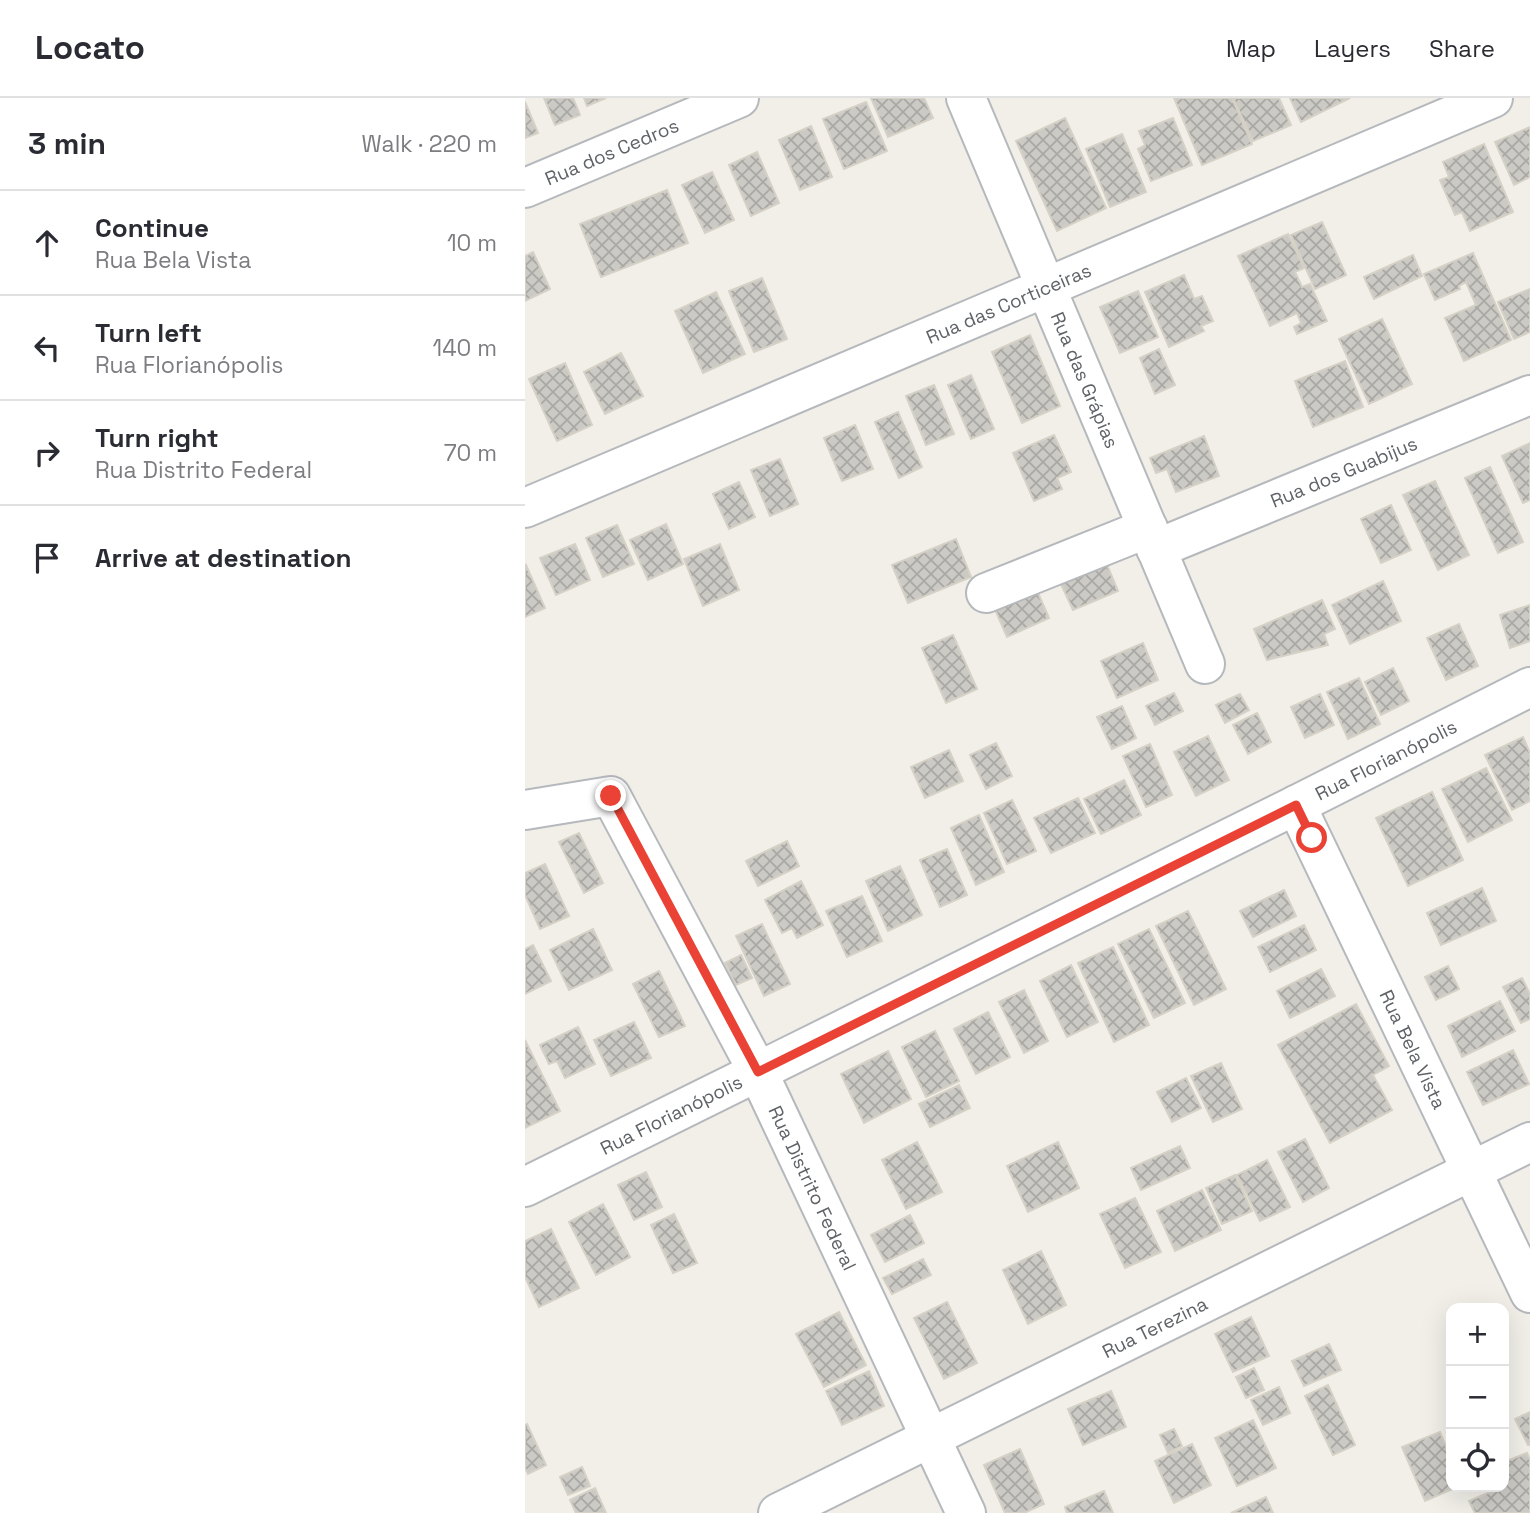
<!DOCTYPE html>
<html lang="en">
<head>
<meta charset="utf-8">
<style>
  :root { --surface:#fff; --page:#f7f7f7; --text:#2b2b33; --muted:#7c7c81; --line:#e1e1e2 }
  body { margin:0; font-family:"Space Grotesk",sans-serif; background:var(--page); color:var(--text) }
  .controls { position:absolute; right:21px; bottom:21px; display:grid; overflow:hidden; border-radius:14px; box-shadow:0 7px 28px #0002 }
  .controls button { width:63px; height:63px; display:grid; place-items:center; padding:0; border:0; border-bottom:2px solid var(--line); background:var(--surface); color:var(--text); font:35px sans-serif }
  .stop { position:absolute; width:21px; height:21px; margin:-16px; border:5px solid #ea4335; border-radius:50%; background:#fff }
  .stop.end { background:#ea4335; border-color:#fff; box-shadow:0 2px 7px #0008 }
  .list { margin:0; padding:0; list-style:none }
  h2 { display:flex; justify-content:space-between; align-items:center; height:91px; margin:0; padding:0 28px; font-size:30px }
  h2 small { font-size:23px; font-weight:400; color:var(--muted) }
  .list li { display:grid; grid-template-columns:46px 1fr auto; gap:21px; align-items:center; box-sizing:border-box; height:105px; padding:0 28px; border-top:2px solid var(--line) }
  .list b { display:block; font-size:26px; white-space:nowrap }
  .list p { margin:0; font-size:23px; white-space:nowrap; color:var(--muted) }
  .list em { font-size:23px; font-style:normal; color:var(--muted) }
  .icon { flex:none; width:38px; height:38px; fill:none; stroke:currentColor; stroke-width:2; stroke-linecap:round; stroke-linejoin:round }
  .map { position:relative; flex:none; width:1005px; height:1415px; overflow:hidden }
  header { display:flex; align-items:center; gap:42px; box-sizing:border-box; height:98px; padding:0 35px; background:var(--surface); border-bottom:2px solid var(--line) }
  header strong { font-size:33px }
  nav { display:flex; gap:38px; margin-inline-start:auto; font-size:24px }
  main { display:flex }
  aside { flex:1; background:var(--surface) }
  .map>svg:first-child { display:block }
  .building { fill:url(#building-cross-hatch); stroke:#d6d1c6; stroke-width:2 }
  .lines { fill:none; stroke-linecap:round; stroke-linejoin:round }
  .minor-casing { stroke:#b5b8bc; stroke-width:42 }
  .minor { stroke:#fff; stroke-width:38 }
  .route { stroke:#ea4335; stroke-width:9 }
  .labels { text-anchor:middle; stroke-width:7; stroke-linejoin:round; paint-order:stroke }
  .street-label { font-size:19px; fill:#5f6368; stroke:#fff }
</style>
</head>
<body>
<header>
<strong>Locato</strong>
<nav><a>Map</a><a>Layers</a><a>Share</a></nav>
</header>
<main>
<aside>
<h2>3 min<small>Walk · 220 m</small></h2>
<ul class="list">
<li><svg class="icon" aria-label="ahead" viewBox="0 0 24 24"><path d="M12 20V5M6 11l6-6 6 6"/></svg><div><b>Continue</b><p>Rua Bela Vista</p></div><em>10 m</em></li>
<li><svg class="icon" aria-label="left" viewBox="0 0 24 24"><path d="M17 20v-9H6M10 6l-5 5 5 5"/></svg><div><b>Turn left</b><p>Rua Florianópolis</p></div><em>140 m</em></li>
<li><svg class="icon" aria-label="right" viewBox="0 0 24 24"><path d="M7 20v-9h11M14 6l5 5-5 5"/></svg><div><b>Turn right</b><p>Rua Distrito Federal</p></div><em>70 m</em></li>
<li><svg class="icon" aria-label="arrive" viewBox="0 0 24 24"><path d="M6 21V4h12l-3 4 3 4H6"/></svg><div><b>Arrive at destination</b></div></li>
</ul>
</aside>
<div class="map">
<svg width="1005" height="1415" viewBox="0 0 1005 1415">
  <defs>
    <pattern id="building-cross-hatch" width="8" height="8" patternUnits="userSpaceOnUse" patternTransform="scale(1.75)"><rect width="8" height="8" fill="#cccac5"/><path d="M0 0l8 8M0 8l8-8" fill="none" stroke="#a9a8a4"/></pattern>
  </defs>
  <rect width="100%" height="100%" fill="#f1efe8"/>
  <path class="building" d="M 19,0 L 48,0 L 55,17 L 30,27 Z
    M 59,0 L 81,0 L 62,8 Z
    M 346,0 L 399,0 L 408,20 L 363,39 Z
    M 649,0 L 707,0 L 727,46 L 677,67 Z
    M 708,0 L 754,0 L 766,27 L 728,43 Z
    M 765,0 L 825,0 L 776,24 Z
    M 0,4 L 13,35 L 0,40 Z
    M 341,4 L 362,53 L 319,71 L 298,21 Z
    M 540,20 L 581,110 L 532,133 L 491,43 Z
    M 648,20 L 667,67 L 626,83 L 613,51 L 620,47 L 614,33 Z
    M 286,28 L 307,79 L 275,92 L 254,42 Z
    M 1005,29 L 1005,79 L 989,87 L 970,44 Z
    M 597,36 L 621,94 L 585,109 L 561,51 Z
    M 959,46 L 988,114 L 945,133 L 937,114 L 930,117 L 915,82 L 924,79 L 918,64 Z
    M 232,54 L 254,105 L 226,118 L 204,67 Z
    M 187,74 L 209,122 L 180,135 L 157,87 Z
    M 142,92 L 163,145 L 76,179 L 55,126 Z
    M 797,124 L 821,177 L 790,191 L 766,137 Z
    M 763,136 L 779,170 L 770,174 L 777,189 L 785,186 L 802,223 L 772,236 L 769,229 L 776,225 L 772,215 L 745,228 L 713,158 Z
    M 8,154 L 25,191 L 0,203 L 0,158 Z
    M 948,155 L 986,242 L 939,263 L 920,220 L 951,207 L 941,184 L 934,188 L 935,191 L 910,202 L 899,176 Z
    M 888,157 L 897,178 L 849,201 L 839,179 Z
    M 659,177 L 669,201 L 677,198 L 688,223 L 676,228 L 679,233 L 644,249 L 620,194 Z
    M 237,180 L 262,241 L 229,254 L 204,193 Z
    M 1005,191 L 1005,234 L 989,241 L 973,204 Z
    M 613,193 L 633,239 L 595,255 L 575,209 Z
    M 191,194 L 220,256 L 178,275 L 150,213 Z
    M 857,221 L 887,286 L 844,306 L 814,241 Z
    M 505,237 L 535,308 L 497,325 L 467,254 Z
    M 634,251 L 650,287 L 630,296 L 615,260 Z
    M 96,255 L 118,298 L 80,316 L 59,274 Z
    M 820,263 L 838,309 L 788,329 L 770,283 Z
    M 40,265 L 67,327 L 32,343 L 4,281 Z
    M 446,277 L 469,331 L 446,341 L 423,287 Z
    M 409,287 L 429,336 L 401,347 L 381,298 Z
    M 373,314 L 397,369 L 374,380 L 350,324 Z
    M 330,327 L 348,371 L 317,383 L 299,340 Z
    M 529,337 L 546,374 L 532,380 L 537,391 L 509,403 L 488,355 Z
    M 679,338 L 694,378 L 651,394 L 642,371 L 631,375 L 625,360 Z
    M 1005,345 L 1005,402 L 998,405 L 977,358 Z
    M 255,361 L 273,406 L 245,418 L 226,372 Z
    M 965,369 L 998,444 L 973,455 L 940,380 Z
    M 910,383 L 944,457 L 913,472 L 878,397 Z
    M 214,384 L 230,419 L 204,431 L 188,396 Z
    M 866,407 L 886,452 L 856,465 L 836,421 Z
    M 141,426 L 158,466 L 123,482 L 105,442 Z
    M 92,427 L 109,466 L 78,479 L 61,440 Z
    M 431,441 L 446,479 L 383,505 L 367,467 Z
    M 50,446 L 65,482 L 31,497 L 15,460 Z
    M 195,446 L 214,492 L 178,508 L 159,461 Z
    M 580,462 L 593,493 L 548,512 L 534,482 Z
    M 1,467 L 20,510 L 0,519 L 0,468 Z
    M 858,483 L 876,523 L 825,546 L 807,507 Z
    M 510,488 L 524,520 L 482,539 L 468,507 Z
    M 797,502 L 810,531 L 799,536 L 803,547 L 742,562 L 729,531 Z
    M 1005,507 L 1005,543 L 985,550 L 975,517 Z
    M 934,526 L 953,568 L 921,582 L 902,540 Z
    M 428,537 L 452,591 L 421,605 L 397,550 Z
    M 618,545 L 633,582 L 592,600 L 576,563 Z
    M 868,570 L 884,603 L 856,617 L 840,584 Z
    M 834,580 L 855,626 L 823,641 L 802,594 Z
    M 649,595 L 658,613 L 630,627 L 621,608 Z
    M 715,596 L 724,612 L 700,625 L 691,607 Z
    M 795,596 L 809,627 L 780,640 L 766,609 Z
    M 597,608 L 611,640 L 587,651 L 572,619 Z
    M 732,615 L 746,644 L 723,656 L 708,627 Z
    M 683,638 L 704,682 L 671,698 L 649,654 Z
    M 998,639 L 1005,655 L 1005,703 L 987,712 L 960,657 Z
    M 471,645 L 487,678 L 461,691 L 445,657 Z
    M 625,646 L 647,697 L 621,709 L 598,658 Z
    M 424,652 L 438,683 L 400,700 L 386,669 Z
    M 961,670 L 987,722 L 943,744 L 917,691 Z
    M 599,682 L 616,717 L 576,736 L 559,701 Z
    M 907,694 L 938,762 L 883,788 L 851,720 Z
    M 553,700 L 570,735 L 526,755 L 509,720 Z
    M 487,702 L 511,753 L 482,766 L 459,715 Z
    M 454,717 L 479,774 L 451,787 L 426,730 Z
    M 54,735 L 78,785 L 59,795 L 34,744 Z
    M 262,743 L 274,768 L 233,788 L 221,763 Z
    M 422,751 L 442,797 L 415,809 L 395,762 Z
    M 20,766 L 44,818 L 15,831 L 0,797 L 0,775 Z
    M 375,768 L 397,817 L 363,833 L 341,783 Z
    M 276,783 L 298,827 L 272,840 L 267,830 L 257,835 L 240,802 Z
    M 957,790 L 971,823 L 916,847 L 902,815 Z
    M 759,792 L 771,818 L 728,839 L 715,813 Z
    M 337,798 L 357,843 L 322,859 L 301,813 Z
    M 663,813 L 701,891 L 669,907 L 631,828 Z
    M 237,826 L 265,886 L 239,898 L 211,838 Z
    M 779,827 L 791,852 L 745,874 L 733,849 Z
    M 68,831 L 87,872 L 44,892 L 25,852 Z
    M 624,831 L 660,905 L 629,920 L 593,846 Z
    M 8,847 L 26,883 L 0,896 L 0,851 Z
    M 588,849 L 624,927 L 589,944 L 553,865 Z
    M 216,857 L 227,880 L 211,887 L 200,865 Z
    M 546,867 L 573,924 L 542,939 L 515,883 Z
    M 923,868 L 934,891 L 911,902 L 900,879 Z
    M 796,871 L 810,898 L 765,920 L 752,893 Z
    M 134,873 L 160,928 L 134,939 L 108,886 Z
    M 997,880 L 1005,896 L 1005,921 L 996,925 L 978,889 Z
    M 499,892 L 523,943 L 499,955 L 474,904 Z
    M 975,903 L 990,933 L 937,959 L 923,928 Z
    M 831,906 L 864,968 L 848,977 L 867,1012 L 805,1045 L 753,947 Z
    M 463,914 L 485,959 L 451,976 L 429,931 Z
    M 109,924 L 126,960 L 86,978 L 69,942 Z
    M 53,929 L 70,966 L 40,980 L 32,963 L 24,966 L 15,947 Z
    M 410,933 L 434,983 L 401,999 L 377,949 Z
    M 0,942 L 35,1013 L 0,1030 Z
    M 988,952 L 1004,986 L 958,1007 L 942,974 Z
    M 363,953 L 386,1001 L 339,1025 L 316,976 Z
    M 696,965 L 717,1011 L 688,1024 L 666,978 Z
    M 661,980 L 676,1010 L 647,1024 L 632,994 Z
    M 434,987 L 445,1010 L 405,1029 L 394,1006 Z
    M 780,1041 L 804,1090 L 778,1104 L 753,1054 Z
    M 392,1044 L 417,1094 L 381,1111 L 357,1062 Z
    M 533,1044 L 554,1090 L 503,1114 L 482,1068 Z
    M 655,1048 L 665,1070 L 616,1092 L 606,1070 Z
    M 742,1062 L 765,1109 L 735,1123 L 712,1077 Z
    M 121,1074 L 137,1109 L 109,1122 L 93,1087 Z
    M 710,1077 L 727,1113 L 697,1126 L 681,1090 Z
    M 677,1092 L 696,1132 L 650,1153 L 632,1113 Z
    M 610,1100 L 636,1154 L 600,1170 L 575,1116 Z
    M 78,1106 L 105,1159 L 71,1177 L 44,1124 Z
    M 149,1116 L 172,1165 L 148,1175 L 126,1127 Z
    M 385,1117 L 399,1145 L 360,1164 L 346,1137 Z
    M 26,1131 L 54,1190 L 14,1209 L 0,1179 L 0,1143 Z
    M 516,1153 L 541,1207 L 503,1226 L 478,1172 Z
    M 398,1161 L 406,1177 L 367,1196 L 358,1180 Z
    M 422,1204 L 452,1265 L 419,1281 L 389,1220 Z
    M 314,1214 L 341,1267 L 299,1289 L 271,1236 Z
    M 726,1219 L 744,1258 L 708,1274 L 690,1236 Z
    M 804,1246 L 816,1272 L 779,1288 L 767,1263 Z
    M 729,1270 L 739,1292 L 721,1300 L 711,1279 Z
    M 344,1273 L 359,1308 L 317,1327 L 301,1293 Z
    M 803,1287 L 830,1347 L 808,1357 L 780,1298 Z
    M 754,1289 L 765,1315 L 738,1327 L 726,1302 Z
    M 586,1293 L 601,1329 L 558,1347 L 543,1311 Z
    M 1005,1314 L 1005,1347 L 1003,1347 L 990,1321 Z
    M 728,1322 L 751,1370 L 712,1388 L 690,1340 Z
    M 2,1326 L 21,1367 L 3,1376 L 0,1370 L 0,1327 Z
    M 649,1331 L 657,1348 L 643,1355 L 635,1337 Z
    M 915,1334 L 926,1360 L 926,1389 L 932,1389 L 900,1403 L 877,1349 Z
    M 667,1346 L 686,1387 L 649,1405 L 630,1363 Z
    M 495,1351 L 519,1406 L 499,1415 L 480,1415 L 459,1367 Z
    M 1002,1355 L 1005,1362 L 1005,1415 L 950,1415 L 944,1403 L 974,1390 L 974,1389 L 979,1389 L 979,1364 Z
    M 57,1369 L 65,1388 L 43,1397 L 35,1379 Z
    M 70,1390 L 81,1415 L 51,1415 L 45,1402 Z
    M 579,1393 L 588,1415 L 542,1415 L 540,1409 Z
    M 741,1399 L 748,1415 L 706,1415 Z"/>
  <g class="lines">
    <defs>
      <g id="minor">
        <path id="s1" d="M 441,0 L 680,566"/>
        <path id="s2" d="M 0,90 L 214,0"/>
        <path id="s3" d="M 0,410 L 968,0"/>
        <path id="s4" d="M 631,451 L 1005,297"/>
        <path d="M 461,495 L 623,430"/>
        <path id="s5" d="M 771,707 L 1005,1195"/>
        <path id="s6" d="M 0,712 L 86,698 L 233,974 L 441,1415"/>
        <path id="s7" d="M 0,1089 L 771,707 L 1005,589"/>
        <path id="s8" d="M 253,1415 L 1005,1044"/>
      </g>
    </defs>
    <use href="#minor" class="minor-casing"/>
    <use href="#minor" class="minor"/>
  </g>
  <g class="lines">
    <path class="route" d="M 86,698 L 233,974 L 771,707 L 787,740"/>
  </g>
  <g class="labels">
    <g class="street-label">
      <text dy="7" stroke="none"><textPath href="#s2" startOffset="94">Rua dos Cedros</textPath></text>
      <text dy="7" stroke="none"><textPath href="#s3" startOffset="525">Rua das Corticeiras</textPath></text>
      <text dy="7" stroke="none"><textPath href="#s1" startOffset="306">Rua das Grápias</textPath></text>
      <text dy="7" stroke="none"><textPath href="#s4" startOffset="203">Rua dos Guabijus</textPath></text>
      <text dy="7" stroke="none"><textPath href="#s7" startOffset="961">Rua Florianópolis</textPath></text>
      <text dy="7" stroke="none"><textPath href="#s5" startOffset="271">Rua Bela Vista</textPath></text>
      <text dy="7" stroke="none"><textPath href="#s7" startOffset="163">Rua Florianópolis</textPath></text>
      <text dy="7" stroke="none"><textPath href="#s6" startOffset="528">Rua Distrito Federal</textPath></text>
      <text dy="7" stroke="none"><textPath href="#s8" startOffset="420">Rua Terezina</textPath></text>
    </g>
  </g>
</svg>
<div class="controls">
<button>+</button>
<button>−</button>
<button><svg class="icon" aria-label="locate" viewBox="0 0 24 24"><circle cx="12" cy="12" r="6"/><path d="M12 2v4M12 18v4M2 12h4M18 12h4"/></svg></button>
</div>
<div class="stop" style="left:787px;top:740px"></div>
<div class="stop end" style="left:86px;top:698px"></div>
</div>
</main>
</body>
</html>
